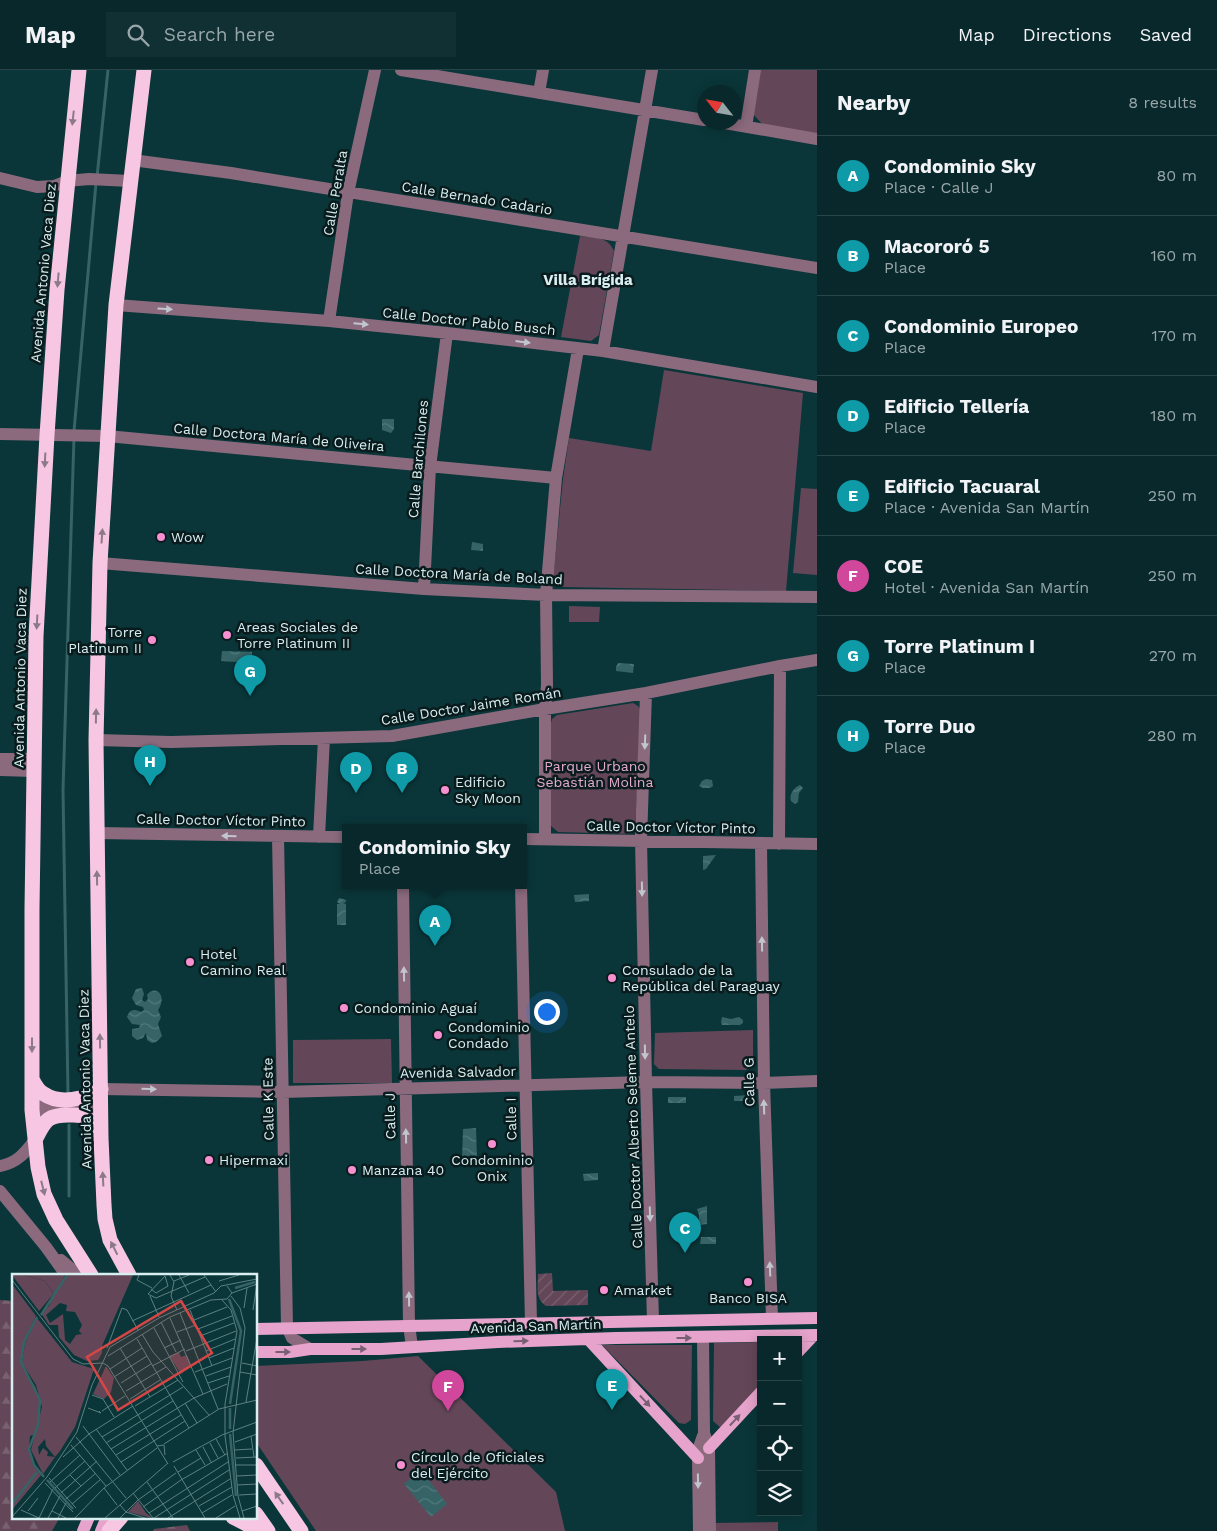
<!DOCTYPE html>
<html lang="en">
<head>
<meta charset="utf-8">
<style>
  :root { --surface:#08282b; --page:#113033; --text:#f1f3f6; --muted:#98a6a9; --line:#294447; --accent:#f690d0 }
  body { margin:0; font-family:"Work Sans",sans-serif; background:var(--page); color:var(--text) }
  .controls { position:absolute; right:15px; bottom:15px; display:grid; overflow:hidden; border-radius:0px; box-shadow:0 2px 12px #0003 }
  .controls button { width:45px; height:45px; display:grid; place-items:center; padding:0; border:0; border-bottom:1px solid var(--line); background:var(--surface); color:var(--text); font:25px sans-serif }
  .compass { position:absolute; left:697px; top:15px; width:45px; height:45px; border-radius:50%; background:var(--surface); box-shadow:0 2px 12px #0003; rotate:301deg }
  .you { position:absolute; left:546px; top:941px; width:18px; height:18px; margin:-12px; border:4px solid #fff; border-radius:50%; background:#1a73e8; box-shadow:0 0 0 8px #1a73e833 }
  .badge { display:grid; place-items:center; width:32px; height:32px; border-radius:50%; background:var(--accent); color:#fff; font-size:16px; font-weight:700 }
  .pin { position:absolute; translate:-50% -41px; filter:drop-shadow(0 1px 2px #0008) }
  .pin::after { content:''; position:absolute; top:26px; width:18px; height:15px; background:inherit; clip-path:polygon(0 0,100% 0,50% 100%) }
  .popup { position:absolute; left:342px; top:754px; width:185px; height:65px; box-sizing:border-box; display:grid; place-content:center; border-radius:0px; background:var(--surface); filter:drop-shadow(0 1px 4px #0005); font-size:16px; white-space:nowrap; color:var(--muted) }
  .popup b { font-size:19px; color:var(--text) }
  .popup::after { content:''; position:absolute; left:50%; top:100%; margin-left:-10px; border:10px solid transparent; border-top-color:var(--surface) }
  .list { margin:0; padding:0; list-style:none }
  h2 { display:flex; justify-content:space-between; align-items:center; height:65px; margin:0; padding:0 20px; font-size:21px }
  h2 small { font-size:16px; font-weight:400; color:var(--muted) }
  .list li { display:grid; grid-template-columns:32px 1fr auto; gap:15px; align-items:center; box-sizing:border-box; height:80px; padding:0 20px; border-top:1px solid var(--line) }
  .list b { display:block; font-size:19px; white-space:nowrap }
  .list p { margin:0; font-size:16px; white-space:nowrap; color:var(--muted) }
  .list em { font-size:16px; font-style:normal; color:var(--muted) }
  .icon { flex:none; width:28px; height:28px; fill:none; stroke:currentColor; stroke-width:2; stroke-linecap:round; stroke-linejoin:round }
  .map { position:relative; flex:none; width:817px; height:1461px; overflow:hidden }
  header { display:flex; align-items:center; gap:30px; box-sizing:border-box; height:70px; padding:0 25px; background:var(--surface); border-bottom:1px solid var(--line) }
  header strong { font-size:24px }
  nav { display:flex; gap:28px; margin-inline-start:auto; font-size:18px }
  .search { width:350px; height:45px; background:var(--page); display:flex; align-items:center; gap:12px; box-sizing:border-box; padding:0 18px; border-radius:0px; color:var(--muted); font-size:19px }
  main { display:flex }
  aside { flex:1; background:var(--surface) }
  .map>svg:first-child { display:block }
  .green { fill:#634758 }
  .forest { fill:url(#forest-firs) }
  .garden { fill:url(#garden-furrows) }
  .water { fill:url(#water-waves) }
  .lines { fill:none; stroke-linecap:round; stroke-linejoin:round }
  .stream { stroke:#356366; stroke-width:3 }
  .minor { stroke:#8b6a7d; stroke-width:12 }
  .major { stroke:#e6a3cb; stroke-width:12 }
  .highway { stroke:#f7c6e2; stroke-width:15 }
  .oneway { fill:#8c7989 }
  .oneway2 { fill:#c1c6ce }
  .oneway3 { fill:#785f74 }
  .poi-dot { fill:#f690d0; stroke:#091b1c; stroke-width:2 }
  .labels { text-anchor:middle; stroke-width:5; stroke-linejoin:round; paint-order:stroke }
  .street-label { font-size:14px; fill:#d8eef0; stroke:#091b1c }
  .poi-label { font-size:14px; fill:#d8eef0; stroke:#091b1c; text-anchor:start }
  .park-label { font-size:14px; fill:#e4abcd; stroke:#091b1c }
  .neighbourhood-label { font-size:15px; font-weight:bold; fill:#d8eef0; stroke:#091b1c }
  .inset-river { fill:none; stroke:#356366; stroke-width:2.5 }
  .inset-road { fill:none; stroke:#5c8082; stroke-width:1 }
  .view { fill:#d64646; fill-opacity:0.15; stroke:#d64646; stroke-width:2.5 }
  .inset-edge { fill:none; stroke:#d8eef0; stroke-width:2.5 }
</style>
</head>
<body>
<header>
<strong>Map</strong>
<div class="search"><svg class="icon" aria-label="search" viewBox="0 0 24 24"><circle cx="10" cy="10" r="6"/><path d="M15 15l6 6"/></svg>Search here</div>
<nav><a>Map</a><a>Directions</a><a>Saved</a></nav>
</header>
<main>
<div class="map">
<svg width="817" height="1461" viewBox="0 0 817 1461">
  <defs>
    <pattern id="forest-firs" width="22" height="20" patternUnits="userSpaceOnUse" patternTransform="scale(1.25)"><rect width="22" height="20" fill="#634758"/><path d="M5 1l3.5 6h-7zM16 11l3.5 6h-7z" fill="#796270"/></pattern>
    <pattern id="garden-furrows" width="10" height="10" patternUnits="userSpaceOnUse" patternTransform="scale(1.25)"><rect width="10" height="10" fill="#634758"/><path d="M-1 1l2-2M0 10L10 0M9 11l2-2" fill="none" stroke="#796270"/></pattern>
    <pattern id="water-waves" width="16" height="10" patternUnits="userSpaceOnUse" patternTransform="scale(1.25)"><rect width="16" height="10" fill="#356366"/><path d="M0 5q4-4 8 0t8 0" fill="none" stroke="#527a7c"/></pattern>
  </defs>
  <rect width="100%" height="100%" fill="#0a3639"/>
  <path class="green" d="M 760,0 L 817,0 L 817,64 L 762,54 L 753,44 Z
    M 580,166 C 594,168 608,166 614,181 L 599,265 L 591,271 L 561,267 Z
    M 664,300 L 803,323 L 786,521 L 562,517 L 557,514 L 553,509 L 563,409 L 569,368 L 651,381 Z
    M 801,418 L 817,419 L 817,505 L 793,503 Z
    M 569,536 L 600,537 L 599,552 L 569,552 Z
    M 633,633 L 638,636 L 641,641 L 635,760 L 631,764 L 558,762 L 550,755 L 551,653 L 552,649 L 557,645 Z
    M 753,960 L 753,993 L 746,1000 L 659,999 L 654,994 L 655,963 Z
    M 391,969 L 392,1013 L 293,1013 L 293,970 Z
    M 761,1272 L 761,1314 L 721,1358 L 713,1351 L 714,1273 Z
    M 602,1275 L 692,1275 L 691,1350 L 685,1354 L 679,1353 Z
    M 418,1286 L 556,1422 L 565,1461 L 316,1461 L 256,1372 L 256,1296 L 363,1291 Z
    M 778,1452 L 778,1461 L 716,1461 L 715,1453 Z"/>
  <path class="forest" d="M 0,1230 L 14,1231 L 14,1447 L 60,1447 L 52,1461 L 0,1461 Z
    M 187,1455 L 190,1461 L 153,1461 L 154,1459 Z"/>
  <path class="garden" d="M 552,1203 L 553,1221 L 588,1220 L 588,1235 L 546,1236 C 535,1229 538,1216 538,1204 Z"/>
  <path class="water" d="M 382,349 L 394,349 L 394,359 L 391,363 L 382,360 Z
    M 472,472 L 483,474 L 483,481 L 471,480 Z
    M 222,581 L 252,582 L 252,593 L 221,591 Z
    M 618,593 L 634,594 L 633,603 L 616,601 L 616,597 Z
    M 706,709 L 712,710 L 713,716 L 710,718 L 703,718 L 699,716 L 702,711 Z
    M 800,715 L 803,718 L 799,723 L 798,732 L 795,734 L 791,731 C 789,725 793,718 800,715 Z
    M 716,785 L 706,799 L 703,800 L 703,786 Z
    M 589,824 L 589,831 L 575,832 L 574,825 Z
    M 339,828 L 346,830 L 346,832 L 343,833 L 346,834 L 346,855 L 337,855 L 337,834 L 340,834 L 337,832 Z
    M 142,918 L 144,924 L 142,930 L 145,932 L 148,929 L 147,925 C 155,914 168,925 158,940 L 161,947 L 158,954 L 162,966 L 156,972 L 152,973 L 147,970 L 146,963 L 143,968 L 137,970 L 132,966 L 132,959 L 139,958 L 140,955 L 132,954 L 127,947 C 129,940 134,938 141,942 L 144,940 L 143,937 L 136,935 L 132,928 L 136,919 Z
    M 722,947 L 731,949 L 739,947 L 743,950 L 743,953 L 740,955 L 722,955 L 721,952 Z
    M 751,1025 L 751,1031 L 734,1031 L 734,1026 Z
    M 668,1027 L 686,1027 L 686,1033 L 668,1033 Z
    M 476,1058 L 477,1089 L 462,1090 L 463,1059 Z
    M 598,1103 L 598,1110 L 584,1111 L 583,1104 Z
    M 707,1136 L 707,1154 L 699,1155 L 699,1145 L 697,1139 Z
    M 701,1167 L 716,1167 L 716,1174 L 700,1174 Z
    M 421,1400 L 447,1434 L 431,1447 L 404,1414 Z"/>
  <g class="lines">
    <path class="stream" d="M 97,107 L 108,0
      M 74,361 L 96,113
      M 68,1024 L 63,720 L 74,367
      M 69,1126 L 69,1055"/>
    <path class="minor" d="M 401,0 L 704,50
      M 539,23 L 543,0
      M 719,52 L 817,69
      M 746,57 L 755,0
      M 132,90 L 231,103 L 817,198
      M 0,108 L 37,117 L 54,116 L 67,111 L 89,109 L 130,111
      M 116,235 L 329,251 L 447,263 L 603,281 L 817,317
      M 329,251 L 348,123 L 375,0
      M 603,281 L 652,0
      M 0,364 L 107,366 L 556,408
      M 100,493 L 424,519 L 546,525 L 817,527
      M 424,519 L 430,397 L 447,263
      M 646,623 L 641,770 L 646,1012 L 653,1250
      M 96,670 L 171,672 L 392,666 L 545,639 L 646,623 L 780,596 L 817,590
      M 0,689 L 34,689
      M 0,700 L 34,701
      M 96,763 L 346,767
      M 278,766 L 287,1257 L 292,1268 L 310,1279
      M 319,767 L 324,668
      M 524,769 L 817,774
      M 545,769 L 545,639 L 547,615 L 546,525 L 556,408 L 578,279
      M 761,774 L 764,1013 L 772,1248
      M 779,774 L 780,596
      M 403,815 L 409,1255 L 412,1277
      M 521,815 L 531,1253
      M 101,1019 L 282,1022 L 646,1012 L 764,1013 L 817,1011
      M 40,1028 C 57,1036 75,1036 93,1031 L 94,1048 L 90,1043 L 83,1039 L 52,1041 L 41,1048 Z
      M 0,1096 C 17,1093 25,1083 35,1070
      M 0,1121 L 46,1177 L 66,1205
      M 61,1190 L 79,1205
      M 703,1268 L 704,1363 L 709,1378 L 710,1461
      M 699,1461 L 698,1388 L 699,1377 L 704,1363"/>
    <path class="major" d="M 256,1259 L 817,1248
      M 588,1269 L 698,1388
      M 256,1282 L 290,1282 L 310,1279 L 381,1279 L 498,1272 L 616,1268 L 817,1265
      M 798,1282 L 814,1265
      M 709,1378 L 761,1322
      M 83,1461 L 89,1447
      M 101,1461 L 107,1447"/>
    <path class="highway" d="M 79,0 L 57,220 L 47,365 L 36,566 L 32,839 L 32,1040 L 38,1097 L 44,1124 L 56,1150 L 91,1205
      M 32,1009 C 35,1015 38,1021 44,1024 C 60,1035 85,1029 101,1019
      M 35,1070 C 45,1051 46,1045 69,1045 C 76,1045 82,1044 88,1049 C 93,1054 97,1062 101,1068
      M 129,1205 L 110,1170 L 105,1149 L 104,1135 L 101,1068 L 96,670 L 100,493 L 116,235 L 144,0
      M 256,1395 L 301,1461
      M 256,1444 L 268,1461
      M 233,1447 L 260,1461
      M 109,1461 L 121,1447"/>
  </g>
  <defs><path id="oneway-solid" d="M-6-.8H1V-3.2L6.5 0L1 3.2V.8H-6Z" transform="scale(1.25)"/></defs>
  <g class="oneway">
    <use href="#oneway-solid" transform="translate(73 48) rotate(96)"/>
    <use href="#oneway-solid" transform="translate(58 210) rotate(95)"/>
    <use href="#oneway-solid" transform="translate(45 390) rotate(93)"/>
    <use href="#oneway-solid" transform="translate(102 466) rotate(-86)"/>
    <use href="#oneway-solid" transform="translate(37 552) rotate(93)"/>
    <use href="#oneway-solid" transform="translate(96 646) rotate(-89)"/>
    <use href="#oneway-solid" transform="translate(97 808) rotate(-91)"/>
    <use href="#oneway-solid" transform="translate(100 971) rotate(-91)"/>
    <use href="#oneway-solid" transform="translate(32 975) rotate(90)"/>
    <use href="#oneway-solid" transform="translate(103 1109) rotate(-93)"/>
    <use href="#oneway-solid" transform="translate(43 1118) rotate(76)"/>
    <use href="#oneway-solid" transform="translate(114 1178) rotate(-117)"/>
    <use href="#oneway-solid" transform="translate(279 1428) rotate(-125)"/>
  </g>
  <g class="oneway2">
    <use href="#oneway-solid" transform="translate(165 239) rotate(4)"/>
    <use href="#oneway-solid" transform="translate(361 254) rotate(5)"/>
    <use href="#oneway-solid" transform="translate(523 272) rotate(7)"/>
    <use href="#oneway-solid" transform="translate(645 672) rotate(92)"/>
    <use href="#oneway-solid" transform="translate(229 766) rotate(-179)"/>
    <use href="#oneway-solid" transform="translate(642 819) rotate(89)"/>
    <use href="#oneway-solid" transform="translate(762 874) rotate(-91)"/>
    <use href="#oneway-solid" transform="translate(404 904) rotate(-91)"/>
    <use href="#oneway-solid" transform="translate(645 982) rotate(89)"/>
    <use href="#oneway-solid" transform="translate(149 1019) rotate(1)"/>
    <use href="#oneway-solid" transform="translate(764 1037) rotate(-92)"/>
    <use href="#oneway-solid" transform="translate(406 1066) rotate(-91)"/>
    <use href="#oneway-solid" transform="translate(650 1144) rotate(88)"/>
    <use href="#oneway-solid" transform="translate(770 1199) rotate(-92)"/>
    <use href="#oneway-solid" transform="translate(409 1229) rotate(-91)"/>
    <use href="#oneway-solid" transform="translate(698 1411) rotate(89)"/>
  </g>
  <g class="oneway3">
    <use href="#oneway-solid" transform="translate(684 1268)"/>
    <use href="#oneway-solid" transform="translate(521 1271) rotate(-2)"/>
    <use href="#oneway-solid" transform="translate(359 1279)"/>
    <use href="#oneway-solid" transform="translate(283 1282)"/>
    <use href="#oneway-solid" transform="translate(645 1331) rotate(47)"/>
    <use href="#oneway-solid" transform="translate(735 1350) rotate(-47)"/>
  </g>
  <g class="poi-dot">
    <circle cx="161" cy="467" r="5"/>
    <circle cx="227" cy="565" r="5"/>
    <circle cx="152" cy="570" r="5"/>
    <circle cx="445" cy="720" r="5"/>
    <circle cx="190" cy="892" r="5"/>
    <circle cx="612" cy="908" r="5"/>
    <circle cx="344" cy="938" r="5"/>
    <circle cx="438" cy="965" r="5"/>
    <circle cx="492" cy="1074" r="5"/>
    <circle cx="209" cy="1090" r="5"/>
    <circle cx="352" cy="1100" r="5"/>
    <circle cx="748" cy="1212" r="5"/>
    <circle cx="604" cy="1220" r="5"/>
    <circle cx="401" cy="1395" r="5"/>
  </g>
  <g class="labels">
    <g class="street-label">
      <text transform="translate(335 123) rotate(-80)" y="5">Calle Peralta</text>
      <text transform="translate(477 128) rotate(9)" y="5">Calle Bernado Cadario</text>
      <text transform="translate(43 203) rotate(-85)" y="5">Avenida Antonio Vaca Diez</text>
      <text transform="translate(469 251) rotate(6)" y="5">Calle Doctor Pablo Busch</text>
      <text transform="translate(279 367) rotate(5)" y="5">Calle Doctora María de Oliveira</text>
      <text transform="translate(418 389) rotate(-85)" y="5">Calle Barchilones</text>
      <text transform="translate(459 504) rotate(3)" y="5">Calle Doctora María de Boland</text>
      <text transform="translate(20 608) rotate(-89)" y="5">Avenida Antonio Vaca Diez</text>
      <text transform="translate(471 636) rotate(-9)" y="5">Calle Doctor Jaime Román</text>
      <text transform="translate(221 750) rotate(1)" y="5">Calle Doctor Víctor Pinto</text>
      <text transform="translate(671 757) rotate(1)" y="5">Calle Doctor Víctor Pinto</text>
      <text transform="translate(458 1002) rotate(-1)" y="5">Avenida Salvador</text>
      <text transform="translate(85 1009) rotate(-91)" y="5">Avenida Antonio Vaca Diez</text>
      <text transform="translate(749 1012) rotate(-91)" y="5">Calle G</text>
      <text transform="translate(268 1029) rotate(-91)" y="5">Calle K Este</text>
      <text transform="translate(390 1046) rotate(-91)" y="5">Calle J</text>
      <text transform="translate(511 1049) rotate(-91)" y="5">Calle I</text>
      <text transform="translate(633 1057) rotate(-92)" y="5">Calle Doctor Alberto Seleme Antelo</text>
      <text transform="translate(536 1256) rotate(-2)" y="5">Avenida San Martín</text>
    </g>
    <g class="poi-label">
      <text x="171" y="472">Wow</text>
      <text x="237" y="562">Areas Sociales de<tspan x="237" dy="16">Torre Platinum II</tspan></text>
      <text x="142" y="567" text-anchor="end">Torre<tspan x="142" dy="16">Platinum II</tspan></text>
      <text x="455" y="717">Edificio<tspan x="455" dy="16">Sky Moon</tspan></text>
      <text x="200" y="889">Hotel<tspan x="200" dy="16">Camino Real</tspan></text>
      <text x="622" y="905">Consulado de la<tspan x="622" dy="16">República del Paraguay</tspan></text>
      <text x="354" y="943">Condominio Aguaí</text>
      <text x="448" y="962">Condominio<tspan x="448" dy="16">Condado</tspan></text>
      <text x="219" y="1095">Hipermaxi</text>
      <text x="492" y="1095" text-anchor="middle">Condominio<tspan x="492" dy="16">Onix</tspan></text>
      <text x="362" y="1105">Manzana 40</text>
      <text x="614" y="1225">Amarket</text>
      <text x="748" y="1233" text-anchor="middle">Banco BISA</text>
      <text x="411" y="1392">Círculo de Oficiales<tspan x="411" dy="16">del Ejército</tspan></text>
    </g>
    <g class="park-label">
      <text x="595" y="701">Parque Urbano<tspan x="595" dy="16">Sebastián Molina</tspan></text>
    </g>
    <g class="neighbourhood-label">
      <text x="588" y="215">Villa Brígida</text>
    </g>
  </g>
  <g transform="translate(12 1204)">
    <rect width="245" height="245" fill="#0a3639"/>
    <path d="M 12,1 L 53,1 L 42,20 L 33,7 ZM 167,78 L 169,83 L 175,81 L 179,91 L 169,100 L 157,82 ZM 94,92 L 102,104 L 99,118 L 92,125 L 81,120 ZM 126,227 L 134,239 L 140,244 L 116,238 Z" fill="#634758"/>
    <path d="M 0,1 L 12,1 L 33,7 L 41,19 L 53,1 L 49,11 L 56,1 L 121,1 L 90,72 L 90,79 L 86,86 L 75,87 L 62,81 L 47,63 L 46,51 L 37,51 L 29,39 L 37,32 L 43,18 L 27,37 ZM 48,29 L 55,31 L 54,37 L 63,38 L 70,51 L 67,57 L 70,60 L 64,61 L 58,70 L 53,66 L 51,40 L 38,49 L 34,41 ZM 0,10 L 24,42 L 12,67 L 8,88 L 24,114 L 28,129 L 25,153 L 23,160 L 18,162 L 17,175 L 21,191 L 29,201 L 0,236 ZM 25,44 L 60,88 L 82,95 L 63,153 L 48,177 L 43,183 L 34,172 L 33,165 L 26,173 L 27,181 L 31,174 L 36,178 L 35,182 L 43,183 L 31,200 L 19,176 L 30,133 L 24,111 L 10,89 L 13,69 Z" fill="#634758" fill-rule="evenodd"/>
    <path class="inset-river" d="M 223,14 L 243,8M 217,25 L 229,57 L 218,130M 29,41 L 55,1M 25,43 L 12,68 L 9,88 L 28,126 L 26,151 L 17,175 L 22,191 L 32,203M 218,155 L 218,134M 218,160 L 224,222M 35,206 L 61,235M 0,230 L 25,198"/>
    <path class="inset-road" d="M 127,1 L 125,6 L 140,14M 158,1 L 162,8 L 159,22 L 165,36M 167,1 L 177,19M 192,1 L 204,18M 153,2 L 136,20 L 144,24 L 193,3M 0,6 L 61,85 L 71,90 L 91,89 L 96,92 L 156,190M 162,7 L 177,1M 207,7 L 227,1M 139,15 L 144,19 L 156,12 L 153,2M 220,19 L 245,10M 138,22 L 147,43M 219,22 L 228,34 L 233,54 L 221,159 L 226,222 L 232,244M 210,26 L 219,36 L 225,57 L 213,130 L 213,162 L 221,221 L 228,244M 232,34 L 235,14M 178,36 L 200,92M 241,36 L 245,10M 168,39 L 206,135M 158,44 L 191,120M 182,46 L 215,33M 120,47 L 199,11M 149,48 L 164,78M 142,54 L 171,108M 186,55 L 220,42M 165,58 L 184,51M 130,60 L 141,78 L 197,141M 188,62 L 222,49M 125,65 L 177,154M 95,74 L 110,34 L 115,36 L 126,56M 108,74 L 138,123M 152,74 L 169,66M 174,77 L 224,57M 194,77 L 223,65M 96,82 L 158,43 L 199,26 L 215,25 L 220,19 L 215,12M 197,84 L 222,74M 230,89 L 245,92M 140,92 L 173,75M 98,95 L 130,74M 183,98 L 220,84M 228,98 L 245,101M 194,102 L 219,93M 102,103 L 135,82M 109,109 L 139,90M 196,109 L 217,102M 114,117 L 154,93M 80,121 L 91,125 L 102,143M 118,125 L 148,106M 234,128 L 245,64M 173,129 L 185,149M 123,132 L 166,106M 76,134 L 89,139 L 87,137M 90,137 L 113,122M 71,152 L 108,201M 84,155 L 115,196M 239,162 L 242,183M 64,163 L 114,224M 90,163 L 171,113M 204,165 L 213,181M 223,168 L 245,160M 94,169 L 161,127M 198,169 L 206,184M 152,170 L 207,135 L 245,126M 59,171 L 94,212M 145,172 L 152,171 L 153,181M 191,173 L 199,188M 99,175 L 182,124 L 215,110M 184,176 L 193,191M 222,176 L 240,175M 104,181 L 169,141M 51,183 L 77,160 L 121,132M 224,184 L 245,183M 109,188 L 173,147M 161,188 L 210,161 L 245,148M 224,191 L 245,191M 162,192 L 193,244M 166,198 L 189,184M 58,201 L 69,212M 225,202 L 245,201M 37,204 L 64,234M 38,208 L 68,181M 135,208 L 161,244M 33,209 L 61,238M 225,211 L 245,210M 43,214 L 73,187M 92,214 L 105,231M 49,219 L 85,187M 121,219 L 141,244M 227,221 L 245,220M 54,225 L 84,199M 60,230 L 89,205M 108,231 L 114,238 L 133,244M 187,232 L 220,213M 131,233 L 169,206 L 216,179M 9,236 L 27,244M 16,237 L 26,224M 40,237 L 54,244M 230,237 L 245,232M 137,239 L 216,188M 190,239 L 220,221M 0,243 L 35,203 L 65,158 L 80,111 L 98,73 L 147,44 L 202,19 L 209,12 L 245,5M 27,244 L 41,215M 36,244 L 48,222M 46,244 L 54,229M 63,244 L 92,214 L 145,174M 93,244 L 156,189M 108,244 L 126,226 L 164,199M 142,244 L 217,196M 156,244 L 218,205M 204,244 L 223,232"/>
    <path class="view" d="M 169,27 L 200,79 L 106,136 L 75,83 Z"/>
    <rect width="245" height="245" class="inset-edge"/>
  </g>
</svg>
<div class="controls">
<button>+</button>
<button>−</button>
<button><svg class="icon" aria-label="locate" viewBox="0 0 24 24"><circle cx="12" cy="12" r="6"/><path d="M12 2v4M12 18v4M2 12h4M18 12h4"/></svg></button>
<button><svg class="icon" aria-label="layers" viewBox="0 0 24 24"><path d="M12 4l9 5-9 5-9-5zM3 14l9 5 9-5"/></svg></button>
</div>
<svg class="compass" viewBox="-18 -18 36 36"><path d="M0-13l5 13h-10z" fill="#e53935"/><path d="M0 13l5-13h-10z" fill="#98a6a9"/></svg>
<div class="you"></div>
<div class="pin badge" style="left:435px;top:876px;background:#0f9aa8">A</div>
<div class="popup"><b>Condominio Sky</b>Place</div>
<div class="pin badge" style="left:402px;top:723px;background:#0f9aa8">B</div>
<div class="pin badge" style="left:685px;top:1183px;background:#0f9aa8">C</div>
<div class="pin badge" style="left:356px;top:723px;background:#0f9aa8">D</div>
<div class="pin badge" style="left:612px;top:1340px;background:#0f9aa8">E</div>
<div class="pin badge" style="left:448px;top:1341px;background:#d1479c">F</div>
<div class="pin badge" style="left:250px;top:626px;background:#0f9aa8">G</div>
<div class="pin badge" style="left:150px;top:716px;background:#0f9aa8">H</div>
</div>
<aside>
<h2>Nearby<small>8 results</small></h2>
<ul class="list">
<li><span class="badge" style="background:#0f9aa8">A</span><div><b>Condominio Sky</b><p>Place · Calle J</p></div><em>80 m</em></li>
<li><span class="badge" style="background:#0f9aa8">B</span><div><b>Macororó 5</b><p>Place</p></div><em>160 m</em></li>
<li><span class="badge" style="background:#0f9aa8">C</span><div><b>Condominio Europeo</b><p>Place</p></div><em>170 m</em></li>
<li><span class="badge" style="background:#0f9aa8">D</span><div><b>Edificio Tellería</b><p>Place</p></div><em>180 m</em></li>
<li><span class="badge" style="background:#0f9aa8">E</span><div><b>Edificio Tacuaral</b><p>Place · Avenida San Martín</p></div><em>250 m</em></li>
<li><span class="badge" style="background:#d1479c">F</span><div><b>COE</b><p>Hotel · Avenida San Martín</p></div><em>250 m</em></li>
<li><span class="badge" style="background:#0f9aa8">G</span><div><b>Torre Platinum I</b><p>Place</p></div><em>270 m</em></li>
<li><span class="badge" style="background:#0f9aa8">H</span><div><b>Torre Duo</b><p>Place</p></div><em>280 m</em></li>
</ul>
</aside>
</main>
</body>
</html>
